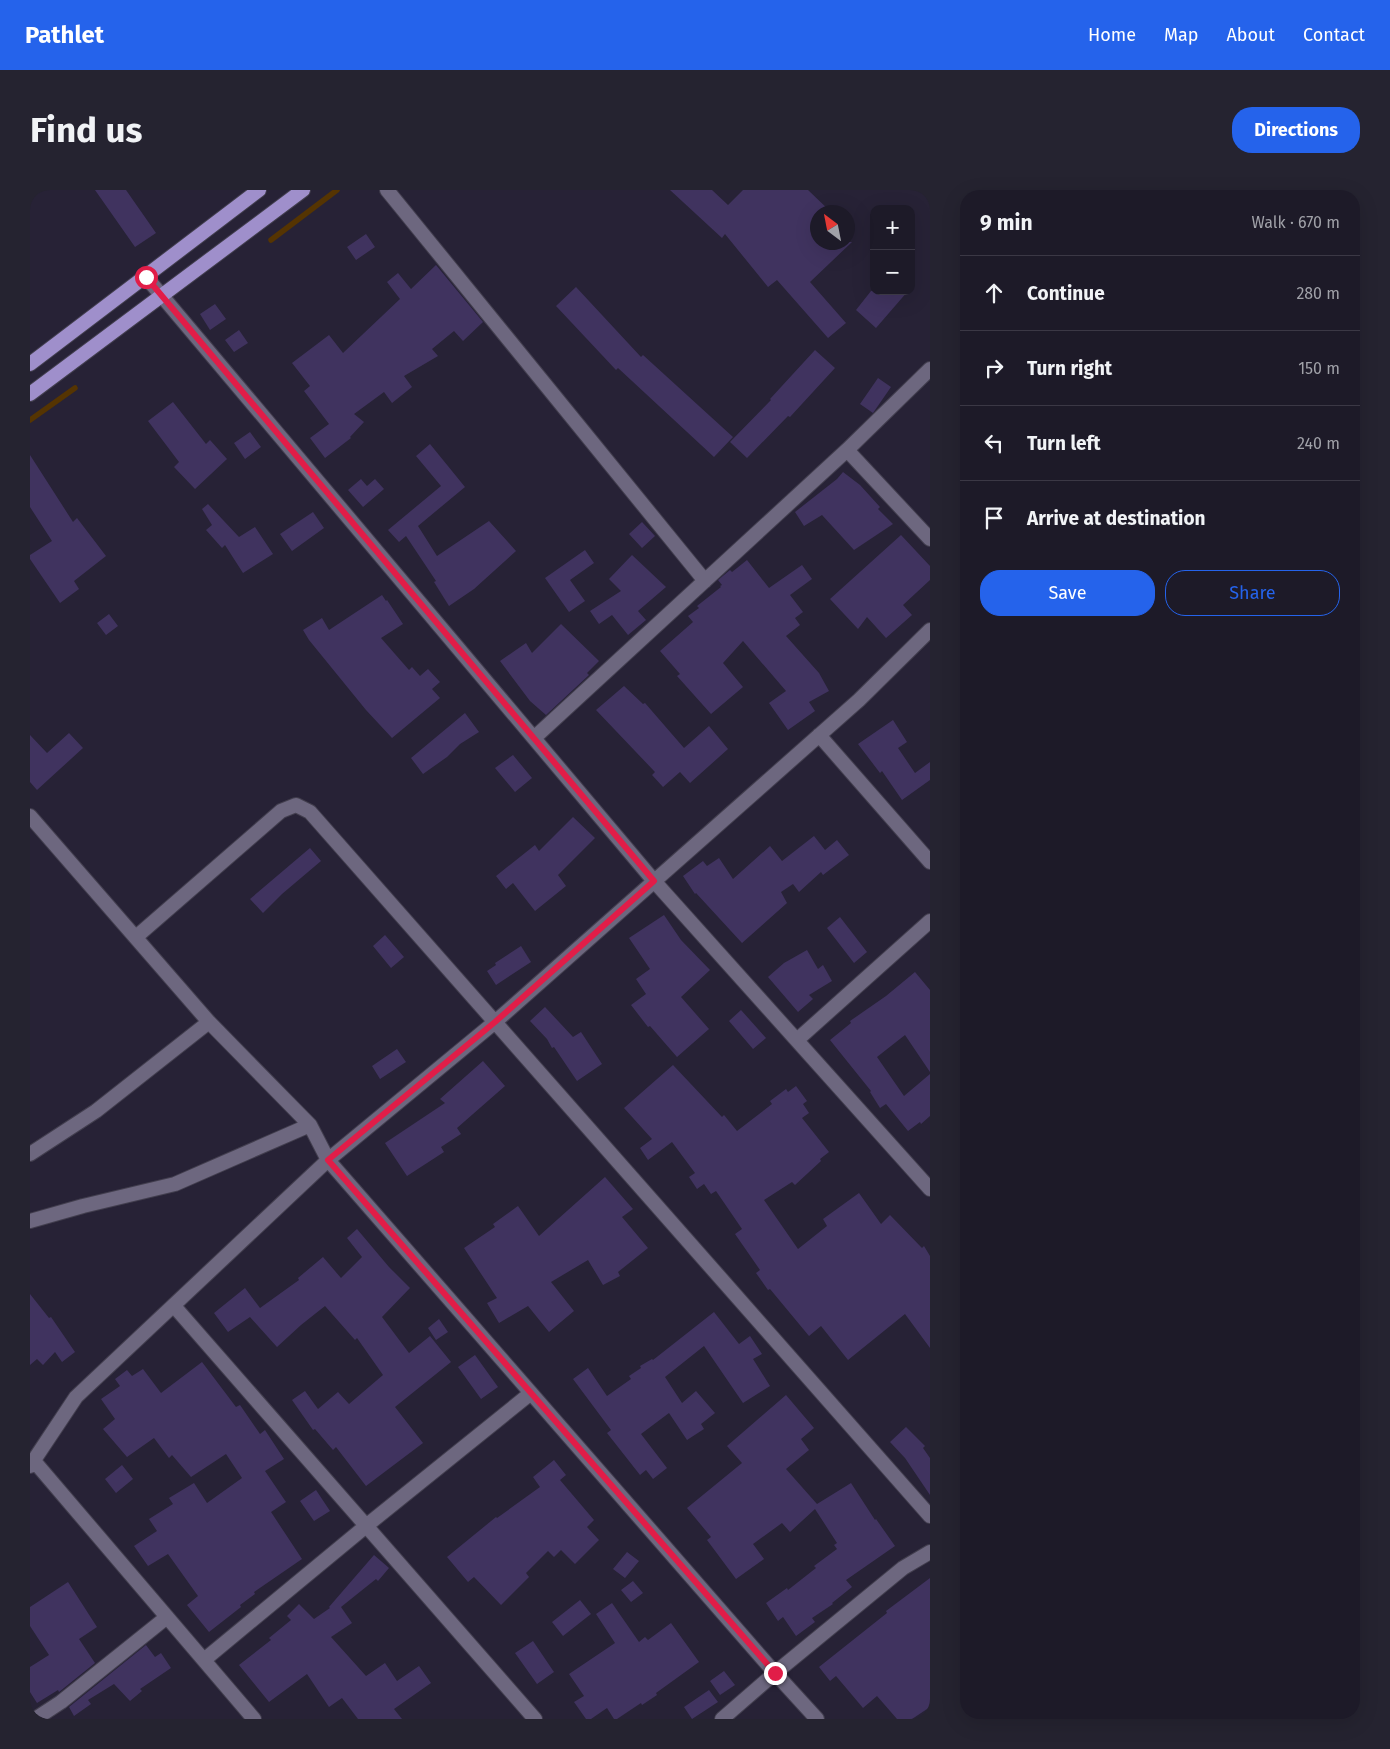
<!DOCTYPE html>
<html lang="en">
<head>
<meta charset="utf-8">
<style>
  :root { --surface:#1d1a28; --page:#252330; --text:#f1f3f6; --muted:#a0a1a8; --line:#3b3845; --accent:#2563eb }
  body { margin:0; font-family:"Fira Sans",sans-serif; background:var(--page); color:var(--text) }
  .controls { position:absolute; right:15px; top:15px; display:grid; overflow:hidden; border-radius:10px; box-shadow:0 5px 20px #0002 }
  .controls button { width:45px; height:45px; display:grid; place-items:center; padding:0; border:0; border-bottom:1px solid var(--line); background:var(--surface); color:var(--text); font:25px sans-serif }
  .compass { position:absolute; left:780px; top:15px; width:45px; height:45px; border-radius:50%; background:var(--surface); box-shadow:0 5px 20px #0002; rotate:328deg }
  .stop { position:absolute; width:15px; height:15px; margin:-11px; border:4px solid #e11d48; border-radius:50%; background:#fff }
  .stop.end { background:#e11d48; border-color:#fff; box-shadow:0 1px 5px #0008 }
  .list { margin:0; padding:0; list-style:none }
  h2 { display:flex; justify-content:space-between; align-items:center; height:65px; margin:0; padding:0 20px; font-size:21px }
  h2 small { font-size:16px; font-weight:400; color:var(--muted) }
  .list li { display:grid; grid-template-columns:32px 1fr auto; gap:15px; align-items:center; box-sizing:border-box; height:75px; padding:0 20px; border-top:1px solid var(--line) }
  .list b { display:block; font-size:19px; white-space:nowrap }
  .list em { font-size:16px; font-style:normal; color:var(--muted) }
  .actions { display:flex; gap:10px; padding:15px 20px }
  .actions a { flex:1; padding:11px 0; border:1px solid var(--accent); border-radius:20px; text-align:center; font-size:18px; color:var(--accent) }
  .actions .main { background:var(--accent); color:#fff }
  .icon { flex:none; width:28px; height:28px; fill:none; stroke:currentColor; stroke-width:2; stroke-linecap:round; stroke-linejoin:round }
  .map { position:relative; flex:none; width:900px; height:1529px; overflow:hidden; border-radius:20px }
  header { display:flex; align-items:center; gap:30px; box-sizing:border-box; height:70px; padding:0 25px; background:var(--accent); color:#fff }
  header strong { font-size:24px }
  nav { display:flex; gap:28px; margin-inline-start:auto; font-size:18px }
  .intro { display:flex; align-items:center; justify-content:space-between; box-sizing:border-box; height:120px; padding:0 30px }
  h1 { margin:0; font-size:35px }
  .button { padding:12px 22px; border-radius:20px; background:var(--accent); color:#fff; font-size:18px; font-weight:700 }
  main { display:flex; gap:30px; padding:0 30px }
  aside { flex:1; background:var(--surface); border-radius:20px; box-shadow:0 5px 20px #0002 }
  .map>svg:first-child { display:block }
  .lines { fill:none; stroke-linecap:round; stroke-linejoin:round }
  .stream { stroke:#553402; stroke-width:5.5 }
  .building { fill:#40335f }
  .minor-casing { stroke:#423e4e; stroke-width:16 }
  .primary-casing { stroke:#423e4e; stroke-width:16 }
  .minor { stroke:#6d677f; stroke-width:14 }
  .primary { stroke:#9f8fcb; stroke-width:14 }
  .route { stroke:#e11d48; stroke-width:6 }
</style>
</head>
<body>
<header>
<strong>Pathlet</strong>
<nav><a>Home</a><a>Map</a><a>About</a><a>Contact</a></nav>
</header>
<div class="intro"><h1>Find us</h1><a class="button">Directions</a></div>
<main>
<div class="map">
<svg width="900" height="1529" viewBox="0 0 900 1529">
  <rect width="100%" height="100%" fill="#272236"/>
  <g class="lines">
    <path class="stream" d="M 241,50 L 307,0
      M 0,230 L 45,198"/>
  </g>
  <path class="building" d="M 65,0 L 96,0 L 126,43 L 105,57 Z
    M 640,0 L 682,0 L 698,15 L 713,0 L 778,0 L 801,22 L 788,22 L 788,52 L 822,52 L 780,92 L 816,133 L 798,148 L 747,90 L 738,97 L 695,44 L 692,48 Z
    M 336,44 L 345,57 L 326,70 L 317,57 Z
    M 406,75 L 453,132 L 433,151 L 424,141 L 402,159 L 408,166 L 374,186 L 382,197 L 362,213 L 354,202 L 324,224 L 334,232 L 320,247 L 321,248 L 295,268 L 280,248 L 299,234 L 274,201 L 280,196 L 262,173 L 299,145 L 313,163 L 370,109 L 357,92 L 368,83 L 381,99 Z
    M 546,97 L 611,167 L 613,165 L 703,247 L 684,267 L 588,178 L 586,180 L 526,116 Z
    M 841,101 L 878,101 L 846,138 L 826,120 Z
    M 185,114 L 196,129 L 180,140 L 170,124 Z
    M 209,140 L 218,153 L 204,162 L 195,150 Z
    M 785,160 L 805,178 L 760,227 L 758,226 L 717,268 L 700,252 L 741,210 L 740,209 Z
    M 848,188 L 861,197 L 843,223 L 830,214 Z
    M 143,212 L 176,254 L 180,250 L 197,269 L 165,299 L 144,277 L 149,272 L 118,231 Z
    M 220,242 L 231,257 L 215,269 L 204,253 Z
    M 400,254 L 435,297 L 388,336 L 407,366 L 459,331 L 486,361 L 444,399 L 419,416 L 404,392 L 406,391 L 376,346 L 369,352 L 358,340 L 411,296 L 386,266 Z
    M 0,265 L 43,332 L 47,328 L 76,366 L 44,391 L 49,399 L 30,413 L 0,369 L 0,365 L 22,351 L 0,317 Z
    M 813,282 L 830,295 L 850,317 L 848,319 L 863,334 L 824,360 L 792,325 L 774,336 L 765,322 L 807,289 Z
    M 331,289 L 337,296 L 345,289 L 354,299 L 333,317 L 318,300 Z
    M 178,314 L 209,347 L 225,337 L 243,364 L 213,383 L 195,355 L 192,358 L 176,340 L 182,335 L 172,319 Z
    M 283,322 L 294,338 L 262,361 L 250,344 Z
    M 612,332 L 625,346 L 612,358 L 599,344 Z
    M 871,345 L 900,376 L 900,390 L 873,415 L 882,425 L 856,448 L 837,427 L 828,439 L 800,409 Z
    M 555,360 L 564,373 L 540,390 L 555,411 L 539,422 L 515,388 Z
    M 602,365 L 636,397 L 608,421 L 616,430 L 598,445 L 582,425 L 569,434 L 560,421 L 591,401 L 579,389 Z
    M 717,370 L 739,398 L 772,375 L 782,389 L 760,405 L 773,422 L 765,428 L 770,435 L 756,446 L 789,483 L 799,501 L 779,512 L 785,521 L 758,540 L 739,513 L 756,501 L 713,451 L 693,473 L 713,497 L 681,524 L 647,486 L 650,484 L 630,461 L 663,432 L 658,426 L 669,418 L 667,416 L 691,397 L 690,396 L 692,395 L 688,390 L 700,380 L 702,382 Z
    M 352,405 L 356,411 L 357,410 L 373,434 L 351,448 L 379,480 L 382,477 L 390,486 L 398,479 L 410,492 L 402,499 L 410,508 L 362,548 L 336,520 L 279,450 L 273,440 L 292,428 L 299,440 Z
    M 79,424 L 88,436 L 76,445 L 67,433 Z
    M 531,434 L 569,471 L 557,483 L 559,485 L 516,525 L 500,511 L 470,471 L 496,453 L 502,463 Z
    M 594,496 L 613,514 L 615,513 L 654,558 L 679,536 L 698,559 L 660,593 L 650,582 L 633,597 L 622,585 L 625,582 L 566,520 Z
    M 435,523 L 449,542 L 430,554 L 417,567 L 393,584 L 381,568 Z
    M 863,530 L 877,552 L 868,558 L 885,583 L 900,572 L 900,590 L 872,610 L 852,581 L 850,583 L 828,554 Z
    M 39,543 L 53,558 L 7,600 L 0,592 L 0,545 L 17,563 Z
    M 483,565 L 502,588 L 485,602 L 465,578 Z
    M 543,627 L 565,648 L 528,685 L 536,696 L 505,721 L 483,693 L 476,699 L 466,686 L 505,655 L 509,661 Z
    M 784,646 L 795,660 L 807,650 L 819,665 L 793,685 L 791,682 L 769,702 L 763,694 L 751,702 L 757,713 L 712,753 L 666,703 L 665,704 L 653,686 L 673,671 L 677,676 L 689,668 L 703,689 L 740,656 L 752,671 Z
    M 280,658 L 291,671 L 252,704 L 233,723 L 220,709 Z
    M 634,725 L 651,750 L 680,780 L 651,807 L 679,839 L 647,867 L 620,836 L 618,837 L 601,815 L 616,804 L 606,789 L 620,779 L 599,748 Z
    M 810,727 L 837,762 L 824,773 L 797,738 Z
    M 355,745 L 374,767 L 361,778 L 343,756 Z
    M 491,756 L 501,772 L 466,795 L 457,781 L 466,775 L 465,773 Z
    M 777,760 L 788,779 L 793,775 L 802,791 L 779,805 L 783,809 L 768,822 L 738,787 L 754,773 Z
    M 885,782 L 900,800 L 900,882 L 875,845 L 847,867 L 874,906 L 900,884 L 900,926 L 891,934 L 890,932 L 878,941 L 856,914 L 850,918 L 840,902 L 841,901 L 800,850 L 821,833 L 820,831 L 856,806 Z
    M 515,817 L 543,847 L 551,842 L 572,874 L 547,891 L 524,857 L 522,858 L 517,849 L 500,831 Z
    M 711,820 L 736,848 L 723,859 L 699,831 Z
    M 367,859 L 376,872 L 350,889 L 342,876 Z
    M 453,871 L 475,896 L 427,938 L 431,944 L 411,957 L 414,962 L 377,986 L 355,953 L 415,913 L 410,909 Z
    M 643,875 L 692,927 L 694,925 L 707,941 L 742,914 L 740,911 L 756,899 L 758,902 L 766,896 L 777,911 L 773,914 L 779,923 L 772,928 L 799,962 L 790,969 L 791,971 L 765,995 L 762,992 L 734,1010 L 768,1059 L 797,1036 L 793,1029 L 829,1003 L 851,1034 L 860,1025 L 892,1058 L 894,1056 L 900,1066 L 900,1158 L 875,1124 L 818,1170 L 791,1136 L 779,1146 L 740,1099 L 738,1100 L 726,1083 L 730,1080 L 705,1044 L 712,1039 L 686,1001 L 681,1004 L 674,994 L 667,999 L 659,987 L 665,983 L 642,952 L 618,970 L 610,958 L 622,949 L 594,918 Z
    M 575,987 L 603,1019 L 592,1027 L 618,1058 L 588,1082 L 590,1086 L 573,1095 L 558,1070 L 521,1092 L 544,1121 L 519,1142 L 498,1116 L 469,1133 L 457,1113 L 467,1108 L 434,1058 L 465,1037 L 463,1034 L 488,1016 L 509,1046 Z
    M 327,1039 L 359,1077 L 380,1098 L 352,1127 L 379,1163 L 400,1146 L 421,1172 L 365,1217 L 393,1253 L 336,1296 L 306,1257 L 303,1260 L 285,1239 L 283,1240 L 262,1210 L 275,1201 L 288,1219 L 308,1202 L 319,1214 L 353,1185 L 327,1148 L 325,1150 L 295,1116 L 271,1135 L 247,1157 L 220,1127 L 198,1142 L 184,1123 L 215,1098 L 230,1118 L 269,1090 L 268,1088 L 293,1067 L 311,1088 L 332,1067 L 317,1048 Z
    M 0,1104 L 19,1128 L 21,1127 L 45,1162 L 32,1172 L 25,1162 L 13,1175 L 7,1169 L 0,1175 Z
    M 684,1122 L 709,1154 L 720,1146 L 732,1164 L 723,1169 L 740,1196 L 713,1213 L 674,1156 L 635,1187 L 652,1213 L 666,1201 L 685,1223 L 671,1234 L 674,1239 L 657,1250 L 639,1223 L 611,1244 L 637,1278 L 623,1289 L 616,1280 L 610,1285 L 577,1243 L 581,1240 L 543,1189 L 558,1178 L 577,1206 L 601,1189 L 599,1186 L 611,1178 L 610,1176 L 622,1169 L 623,1170 Z
    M 409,1129 L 418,1142 L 406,1150 L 398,1138 Z
    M 445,1165 L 468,1197 L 451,1209 L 428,1177 Z
    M 172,1172 L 206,1217 L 210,1215 L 230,1244 L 235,1240 L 254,1269 L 235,1281 L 256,1312 L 241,1322 L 272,1369 L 224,1402 L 225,1404 L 210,1415 L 211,1417 L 179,1442 L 157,1415 L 168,1406 L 138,1364 L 118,1376 L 104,1356 L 127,1341 L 119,1329 L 143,1314 L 139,1308 L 164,1293 L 177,1313 L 212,1288 L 196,1264 L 161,1287 L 142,1265 L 139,1268 L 124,1248 L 97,1267 L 73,1239 L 85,1229 L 71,1209 L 90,1196 L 85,1189 L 97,1180 L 102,1186 L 113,1179 L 131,1203 Z
    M 756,1205 L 784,1238 L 771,1249 L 779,1260 L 756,1279 L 787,1314 L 821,1293 L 845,1330 L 846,1329 L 865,1356 L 816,1390 L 822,1397 L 802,1413 L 803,1414 L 782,1428 L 785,1432 L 766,1446 L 753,1427 L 748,1431 L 736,1413 L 757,1398 L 758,1400 L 786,1378 L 784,1376 L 807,1359 L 804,1355 L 807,1353 L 785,1319 L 760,1342 L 752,1333 L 723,1354 L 734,1369 L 706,1389 L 677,1350 L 681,1347 L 657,1318 L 712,1273 L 697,1256 Z
    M 876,1237 L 895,1256 L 893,1258 L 900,1268 L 900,1305 L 875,1268 L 860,1252 Z
    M 524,1270 L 536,1285 L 530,1290 L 564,1330 L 557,1337 L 569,1350 L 545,1374 L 531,1360 L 524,1367 L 518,1361 L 496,1383 L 499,1387 L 471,1415 L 444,1387 L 438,1392 L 417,1367 L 466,1327 L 467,1328 L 510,1297 L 503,1287 Z
    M 92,1275 L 103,1289 L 86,1303 L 75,1289 Z
    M 286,1300 L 300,1321 L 284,1331 L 270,1311 Z
    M 597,1362 L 609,1371 L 595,1388 L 583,1379 Z
    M 344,1365 L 359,1378 L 348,1391 L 346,1389 L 311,1417 L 322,1433 L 301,1447 L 336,1486 L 355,1473 L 367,1491 L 389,1476 L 401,1493 L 364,1519 L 372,1529 L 328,1529 L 312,1508 L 299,1517 L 277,1484 L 239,1512 L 209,1475 L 241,1450 L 239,1448 L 261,1430 L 257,1426 L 269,1414 L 284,1429 L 300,1418 L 299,1417 Z
    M 900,1388 L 900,1517 L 882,1529 L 867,1529 L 847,1506 L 833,1518 L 806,1486 L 800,1491 L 789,1477 L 857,1423 L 856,1421 Z
    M 603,1391 L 613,1403 L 601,1412 L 591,1400 Z
    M 38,1392 L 67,1437 L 49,1449 L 65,1473 L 29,1502 L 28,1500 L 7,1513 L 0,1502 L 0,1477 L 19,1465 L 0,1436 L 0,1417 Z
    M 550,1410 L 561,1424 L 533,1446 L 522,1432 Z
    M 582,1413 L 609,1452 L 615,1447 L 618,1450 L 641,1433 L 669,1472 L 626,1503 L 627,1505 L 612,1515 L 611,1513 L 587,1529 L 584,1529 L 577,1518 L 561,1529 L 556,1529 L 544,1512 L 554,1506 L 539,1484 L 585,1453 L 566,1424 Z
    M 503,1451 L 524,1482 L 507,1494 L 485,1463 Z
    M 116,1455 L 125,1467 L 131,1463 L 141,1478 L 110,1499 L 112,1501 L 100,1511 L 84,1494 L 58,1510 L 61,1514 L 44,1526 L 39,1517 Z
    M 694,1481 L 705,1495 L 690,1505 L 680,1491 Z
    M 679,1500 L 688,1512 L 662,1529 L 654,1517 Z"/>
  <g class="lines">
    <defs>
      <path id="minor" d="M 357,0 L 675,391
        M 116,87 L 624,691 L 900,999
        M 817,260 L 900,349
        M 789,545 L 900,672
        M 504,548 L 817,260 L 900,179
        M 0,626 L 179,832 L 280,935 L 298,970 L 745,1483 L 873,1378 L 900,1362
        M 106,747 L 251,621 L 266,615 L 280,622 L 900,1326
        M 767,850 L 900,731
        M 0,964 L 66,921 L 179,832
        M 0,1031 L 53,1016 L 145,994 L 280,935
        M 144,1116 L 505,1529
        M 4,1271 L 224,1529
        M 0,1276 L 46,1207 L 298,970 L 465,832 L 829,510 L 900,440
        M 174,1470 L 336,1336 L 501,1203
        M 5,1529 L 31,1512 L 137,1427
        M 692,1529 L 745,1483 L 787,1529"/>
      <path id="primary" d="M 0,174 L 229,0
        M 0,204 L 273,0"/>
    </defs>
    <use href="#minor" class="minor-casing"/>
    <use href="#primary" class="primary-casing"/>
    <use href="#minor" class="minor"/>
    <use href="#primary" class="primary"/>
  </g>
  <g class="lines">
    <path class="route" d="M 116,87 L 624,691 L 465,832 L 298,970 L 745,1483"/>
  </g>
</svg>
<div class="controls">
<button>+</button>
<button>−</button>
</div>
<svg class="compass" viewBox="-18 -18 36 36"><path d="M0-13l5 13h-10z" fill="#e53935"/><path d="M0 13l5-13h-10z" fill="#a0a1a8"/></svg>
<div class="stop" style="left:116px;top:87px"></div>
<div class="stop end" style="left:745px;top:1483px"></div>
</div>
<aside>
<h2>9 min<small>Walk · 670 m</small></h2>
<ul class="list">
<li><svg class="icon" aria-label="ahead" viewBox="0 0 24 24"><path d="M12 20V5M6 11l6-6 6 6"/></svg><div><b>Continue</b></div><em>280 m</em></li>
<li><svg class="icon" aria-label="right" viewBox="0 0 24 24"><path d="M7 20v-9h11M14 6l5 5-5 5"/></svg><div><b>Turn right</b></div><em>150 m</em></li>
<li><svg class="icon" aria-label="left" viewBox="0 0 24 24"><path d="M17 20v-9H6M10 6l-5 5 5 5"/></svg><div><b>Turn left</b></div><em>240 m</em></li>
<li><svg class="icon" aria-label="arrive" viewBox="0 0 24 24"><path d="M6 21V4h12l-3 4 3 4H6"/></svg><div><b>Arrive at destination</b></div></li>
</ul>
<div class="actions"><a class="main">Save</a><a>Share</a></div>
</aside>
</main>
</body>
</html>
